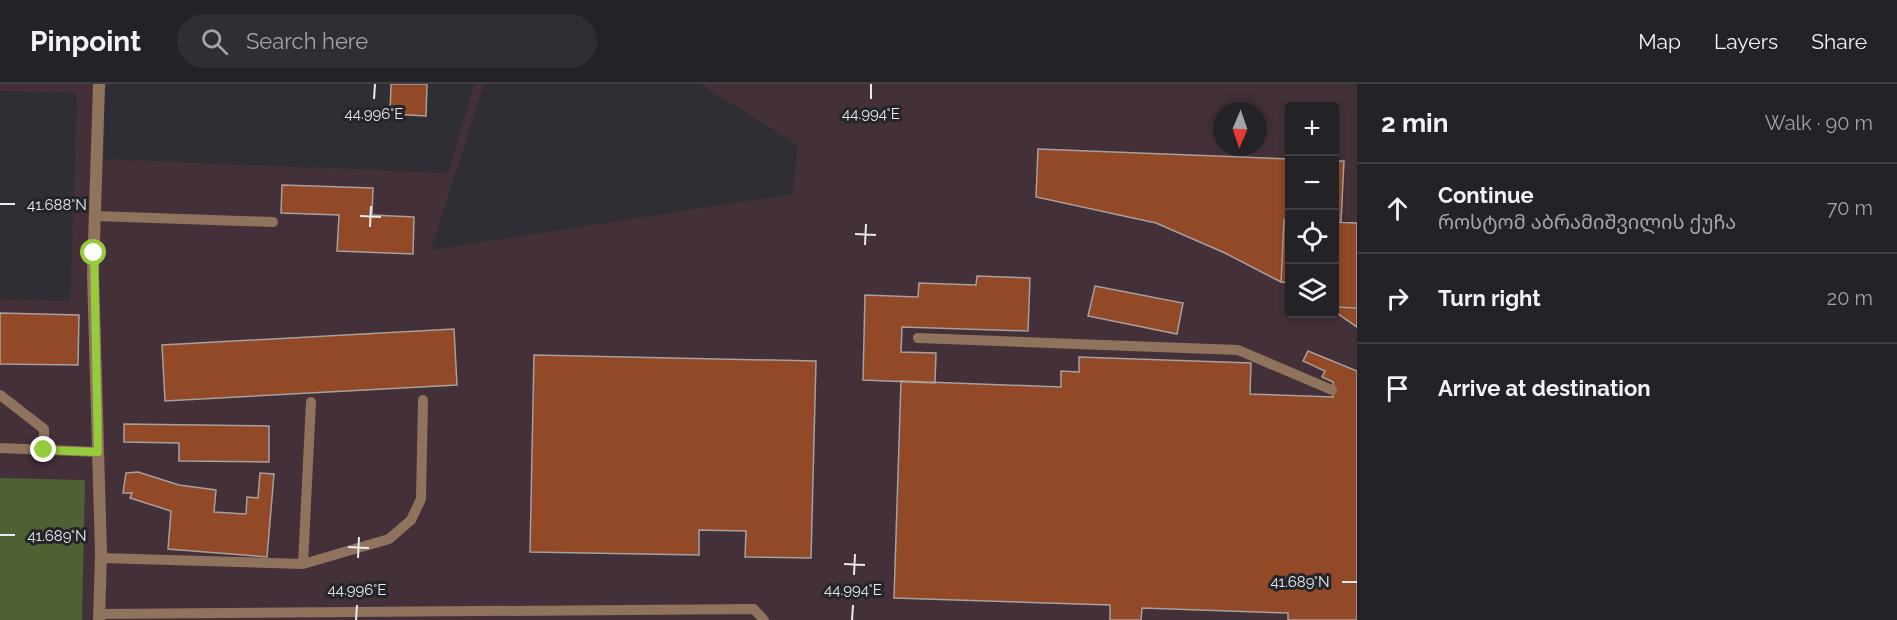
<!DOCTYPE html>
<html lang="en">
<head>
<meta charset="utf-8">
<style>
  :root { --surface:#222227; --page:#2e2f33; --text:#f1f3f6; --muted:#a2a4a7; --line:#3f3f44 }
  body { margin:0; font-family:Raleway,"Noto Sans Georgian",sans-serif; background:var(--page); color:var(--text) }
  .controls { position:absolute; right:18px; top:18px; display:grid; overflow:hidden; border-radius:6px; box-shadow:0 3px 9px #0003 }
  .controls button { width:54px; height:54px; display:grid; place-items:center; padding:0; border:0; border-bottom:2px solid var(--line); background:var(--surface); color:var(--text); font:30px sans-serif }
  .compass { position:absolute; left:1213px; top:18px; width:54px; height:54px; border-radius:50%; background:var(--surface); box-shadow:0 3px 9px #0003; rotate:182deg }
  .stop { position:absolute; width:18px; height:18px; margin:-14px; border:4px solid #95cc3b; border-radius:50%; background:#fff }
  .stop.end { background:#95cc3b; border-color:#fff; box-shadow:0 2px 6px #0008 }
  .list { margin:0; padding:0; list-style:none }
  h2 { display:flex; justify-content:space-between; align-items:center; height:78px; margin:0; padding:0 24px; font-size:26px }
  h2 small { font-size:20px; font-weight:400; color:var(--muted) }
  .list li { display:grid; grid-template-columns:39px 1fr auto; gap:18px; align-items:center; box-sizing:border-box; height:90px; padding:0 24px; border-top:2px solid var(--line) }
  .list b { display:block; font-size:22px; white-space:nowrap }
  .list p { margin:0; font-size:20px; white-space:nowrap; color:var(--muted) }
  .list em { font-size:20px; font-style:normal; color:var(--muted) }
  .icon { flex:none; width:33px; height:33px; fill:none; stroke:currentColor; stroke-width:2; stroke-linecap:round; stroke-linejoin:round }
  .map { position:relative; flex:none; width:1357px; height:536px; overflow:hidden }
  header { display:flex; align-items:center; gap:36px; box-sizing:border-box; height:84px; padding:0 30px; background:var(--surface); border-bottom:2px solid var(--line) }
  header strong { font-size:28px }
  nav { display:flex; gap:33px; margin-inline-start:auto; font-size:21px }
  .search { width:420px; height:54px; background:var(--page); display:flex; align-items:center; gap:15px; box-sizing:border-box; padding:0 21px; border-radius:33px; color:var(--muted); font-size:22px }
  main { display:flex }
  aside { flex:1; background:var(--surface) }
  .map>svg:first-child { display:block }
  .industrial { fill:#433038; fill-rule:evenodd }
  .green { fill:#4f6033 }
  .building { fill:#914928; stroke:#a7a09d; stroke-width:1.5 }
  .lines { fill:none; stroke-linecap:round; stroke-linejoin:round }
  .lane { stroke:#90735d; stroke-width:10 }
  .street { stroke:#90735d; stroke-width:12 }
  .route { stroke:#95cc3b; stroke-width:8 }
  .ticks { fill:none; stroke:#e9eaed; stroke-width:2 }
  .ticks-label { font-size:15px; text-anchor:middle; fill:#e9eaed; stroke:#24252a; stroke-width:6; stroke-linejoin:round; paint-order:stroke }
</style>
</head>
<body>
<header>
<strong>Pinpoint</strong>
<div class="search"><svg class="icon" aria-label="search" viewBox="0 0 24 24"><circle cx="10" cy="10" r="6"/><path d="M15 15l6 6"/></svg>Search here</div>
<nav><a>Map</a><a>Layers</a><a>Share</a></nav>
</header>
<main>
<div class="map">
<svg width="1357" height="536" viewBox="0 0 1357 536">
  <rect width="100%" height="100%" fill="#2e2e34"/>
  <path class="industrial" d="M 0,0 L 108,0 L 105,7 L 104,75 L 448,89 L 474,0 L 484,0 L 431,166 L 792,110 L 798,61 L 700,0 L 1357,0 L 1357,536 L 0,536 L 0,215 L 70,217 L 77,9 L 0,7 ZM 1290,22 L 1334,22 L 1334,230 L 1290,230 ZM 1222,27 L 1258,27 L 1258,63 L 1222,63 Z"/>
  <path class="green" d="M 0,394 L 85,396 L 82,536 L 0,536 Z"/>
  <path class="building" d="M 391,0 L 427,0 L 426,32 L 390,30 Z
    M 1038,65 L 1290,75 L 1290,136 L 1284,136 L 1281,198 L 1225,169 L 1156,139 L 1036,113 Z
    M 1334,77 L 1344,77 L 1341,138 L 1334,138 Z
    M 282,101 L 373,104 L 372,131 L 414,133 L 413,170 L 337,167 L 339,131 L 281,129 Z
    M 1284,136 L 1290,136 L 1290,199 L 1281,198 Z
    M 1334,138 L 1357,139 L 1357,224 L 1334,223 Z
    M 977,192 L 1030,194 L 1028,247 L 902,243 L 901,268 L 936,269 L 935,299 L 863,296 L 865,211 L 918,213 L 919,199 L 976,201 Z
    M 1095,202 L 1183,219 L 1177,250 L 1088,232 Z
    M 1334,223 L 1357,224 L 1357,243 L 1334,227 Z
    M 0,229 L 79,231 L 78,281 L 0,280 Z
    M 454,245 L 457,301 L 165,317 L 162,261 Z
    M 1308,267 L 1357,287 L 1357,536 L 1288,536 L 1288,529 L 1142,524 L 1141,536 L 1110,536 L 1110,521 L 894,514 L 901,297 L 1061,303 L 1061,287 L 1079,288 L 1079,273 L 1251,279 L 1250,310 L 1333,313 L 1333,298 L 1322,293 L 1325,287 L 1303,277 Z
    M 534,271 L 816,277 L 811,474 L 745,473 L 746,447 L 699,446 L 699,471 L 530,468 Z
    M 124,340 L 269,342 L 269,378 L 179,377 L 179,359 L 124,358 Z
    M 138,388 L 179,401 L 216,406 L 214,428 L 246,430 L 247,413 L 258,414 L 260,389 L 274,390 L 267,473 L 168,465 L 171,427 L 130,414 L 132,409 L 123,409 L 126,389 Z"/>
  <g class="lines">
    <path class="lane" d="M 95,132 L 273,138
      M 918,254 L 1238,266 L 1332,306
      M 0,311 L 44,345 L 44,366
      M 0,364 L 98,368
      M 100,474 L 303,480 L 389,455 L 411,436 L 421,415 L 423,316
      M 303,480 L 311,318
      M 99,530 L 754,525 L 764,536"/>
    <path class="street" d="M 99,536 L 101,469 L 93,190 L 99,0"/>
  </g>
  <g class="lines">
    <path class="route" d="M 44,366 L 98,368 L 94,169"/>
  </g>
  <path class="ticks" d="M 374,15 L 375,0M 871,15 L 871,0M 0,120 L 15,120M 360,132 L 381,133M 370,143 L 371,122M 855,150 L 876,151M 865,161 L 866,140M 0,451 L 15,451M 348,463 L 369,464M 358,474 L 359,453M 844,480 L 865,481M 854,491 L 855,470M 1342,498 L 1357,498M 356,536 L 357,521M 852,536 L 853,521"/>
  <g class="ticks-label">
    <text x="374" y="35">44.996°E</text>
    <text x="871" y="35">44.994°E</text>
    <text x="57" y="126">41.688°N</text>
    <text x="57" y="457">41.689°N</text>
    <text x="1300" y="503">41.689°N</text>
    <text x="357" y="511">44.996°E</text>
    <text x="853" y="511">44.994°E</text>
  </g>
</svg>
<div class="controls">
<button>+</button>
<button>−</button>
<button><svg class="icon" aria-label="locate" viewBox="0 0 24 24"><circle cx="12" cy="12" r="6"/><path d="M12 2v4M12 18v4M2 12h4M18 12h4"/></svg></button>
<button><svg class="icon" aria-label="layers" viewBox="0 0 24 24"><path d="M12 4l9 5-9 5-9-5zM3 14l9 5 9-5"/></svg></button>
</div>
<svg class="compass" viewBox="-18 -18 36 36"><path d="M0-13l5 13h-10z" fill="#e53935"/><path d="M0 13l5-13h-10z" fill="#a2a4a7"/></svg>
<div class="stop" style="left:94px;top:169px"></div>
<div class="stop end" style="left:44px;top:366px"></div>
</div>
<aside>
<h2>2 min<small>Walk · 90 m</small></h2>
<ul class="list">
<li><svg class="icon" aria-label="ahead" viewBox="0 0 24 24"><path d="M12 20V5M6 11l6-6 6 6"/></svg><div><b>Continue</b><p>როსტომ აბრამიშვილის ქუჩა</p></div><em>70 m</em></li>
<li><svg class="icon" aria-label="right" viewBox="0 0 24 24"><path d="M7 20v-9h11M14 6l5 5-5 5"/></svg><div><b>Turn right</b></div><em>20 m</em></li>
<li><svg class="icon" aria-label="arrive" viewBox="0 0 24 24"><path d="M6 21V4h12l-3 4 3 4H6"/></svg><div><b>Arrive at destination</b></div></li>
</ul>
</aside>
</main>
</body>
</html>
